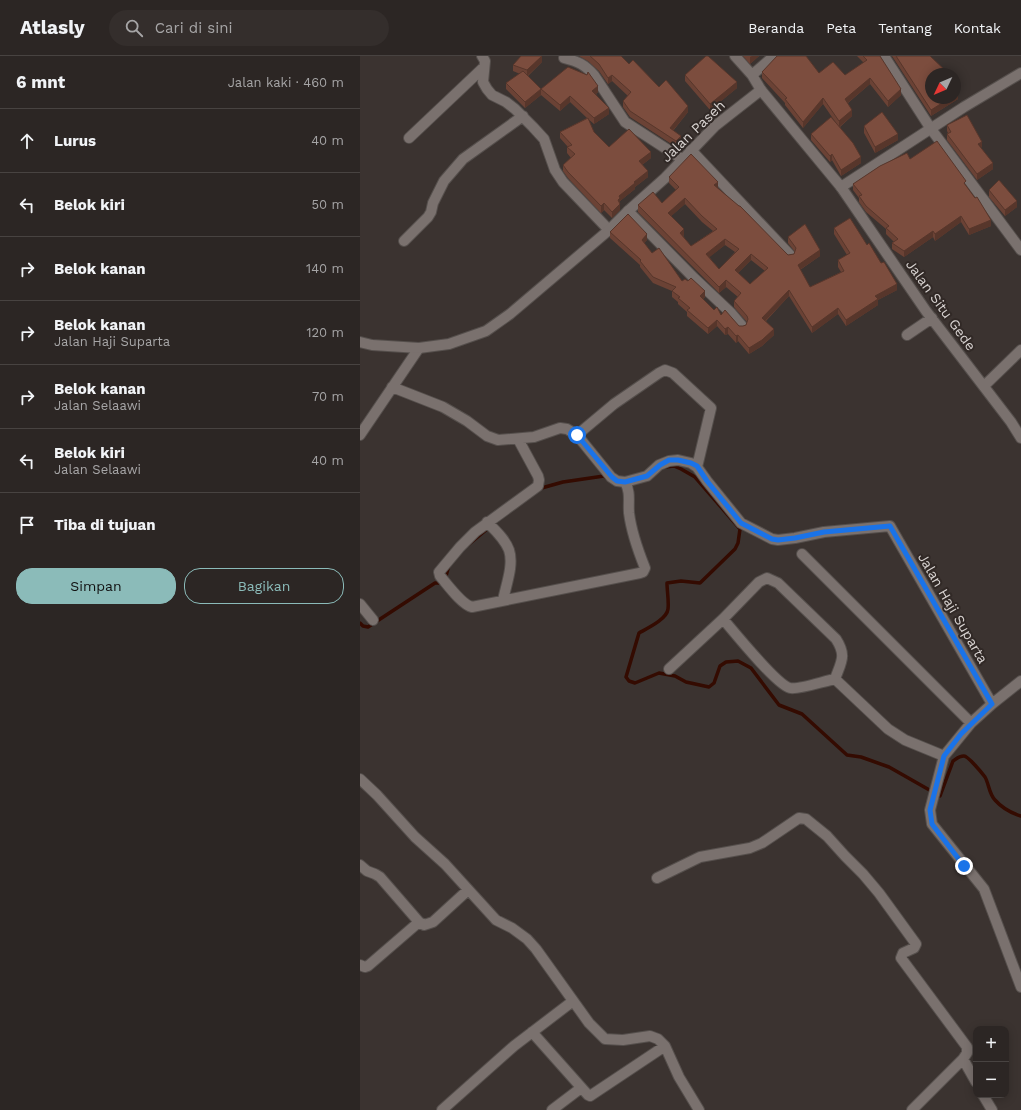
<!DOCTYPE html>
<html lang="id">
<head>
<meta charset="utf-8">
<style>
  :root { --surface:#2c2624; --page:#342e2c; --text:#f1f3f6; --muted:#a6a5a6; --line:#484341; --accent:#8bbbb9 }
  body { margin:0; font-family:"Work Sans",sans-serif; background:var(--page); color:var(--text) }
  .controls { position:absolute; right:12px; bottom:12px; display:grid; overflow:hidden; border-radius:8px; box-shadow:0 2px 10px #0003 }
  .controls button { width:36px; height:36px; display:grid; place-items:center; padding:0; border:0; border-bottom:1px solid var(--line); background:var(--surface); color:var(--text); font:20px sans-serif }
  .compass { position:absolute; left:565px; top:12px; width:36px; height:36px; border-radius:50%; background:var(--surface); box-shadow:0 2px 10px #0003; rotate:226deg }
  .stop { position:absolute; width:12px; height:12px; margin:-9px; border:3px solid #1a73e8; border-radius:50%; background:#fff }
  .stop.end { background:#1a73e8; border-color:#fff; box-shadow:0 1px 4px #0008 }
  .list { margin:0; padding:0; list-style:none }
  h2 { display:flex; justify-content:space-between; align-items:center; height:52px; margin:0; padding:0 16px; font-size:17px }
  h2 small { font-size:13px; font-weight:400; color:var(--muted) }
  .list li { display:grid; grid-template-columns:26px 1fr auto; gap:12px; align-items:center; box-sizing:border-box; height:64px; padding:0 16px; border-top:1px solid var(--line) }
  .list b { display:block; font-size:15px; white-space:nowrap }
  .list p { margin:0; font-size:13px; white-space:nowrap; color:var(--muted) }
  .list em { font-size:13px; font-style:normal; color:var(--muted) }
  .actions { display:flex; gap:8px; padding:12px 16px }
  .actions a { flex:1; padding:9px 0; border:1px solid var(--accent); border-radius:16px; text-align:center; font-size:14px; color:var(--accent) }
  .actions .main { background:var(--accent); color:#111 }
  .icon { flex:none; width:22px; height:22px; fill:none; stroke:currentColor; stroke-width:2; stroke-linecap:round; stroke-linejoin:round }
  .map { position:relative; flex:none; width:661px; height:1054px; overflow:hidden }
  header { display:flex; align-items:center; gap:24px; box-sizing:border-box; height:56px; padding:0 20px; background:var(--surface); border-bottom:1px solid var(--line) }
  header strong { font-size:19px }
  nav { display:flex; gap:22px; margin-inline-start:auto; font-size:14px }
  .search { width:280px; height:36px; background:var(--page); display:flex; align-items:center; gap:10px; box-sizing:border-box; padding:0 14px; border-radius:22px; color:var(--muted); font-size:15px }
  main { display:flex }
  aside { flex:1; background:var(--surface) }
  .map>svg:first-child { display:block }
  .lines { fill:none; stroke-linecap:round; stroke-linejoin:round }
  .stream { stroke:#340b01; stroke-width:3.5 }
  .minor-casing { stroke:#554f4c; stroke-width:12 }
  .tertiary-casing { stroke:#554f4c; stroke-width:12 }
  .minor { stroke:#7a716e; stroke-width:10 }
  .tertiary { stroke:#7a716e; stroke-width:10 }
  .wall { fill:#6b4235; fill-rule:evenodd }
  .shaded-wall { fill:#57362b }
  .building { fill:#7c4d3e; stroke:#57362b; fill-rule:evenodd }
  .route { stroke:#1a73e8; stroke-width:5 }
  .labels { text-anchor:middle; stroke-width:4; stroke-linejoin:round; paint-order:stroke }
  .street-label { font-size:14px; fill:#d8d3d1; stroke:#312926 }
</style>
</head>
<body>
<header>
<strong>Atlasly</strong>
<div class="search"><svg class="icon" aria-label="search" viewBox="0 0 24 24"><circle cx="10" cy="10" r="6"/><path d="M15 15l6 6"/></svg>Cari di sini</div>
<nav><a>Beranda</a><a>Peta</a><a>Tentang</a><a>Kontak</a></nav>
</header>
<main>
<aside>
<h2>6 mnt<small>Jalan kaki · 460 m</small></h2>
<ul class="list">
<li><svg class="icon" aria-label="ahead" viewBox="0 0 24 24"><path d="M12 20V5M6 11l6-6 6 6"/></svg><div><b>Lurus</b></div><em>40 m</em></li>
<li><svg class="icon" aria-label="left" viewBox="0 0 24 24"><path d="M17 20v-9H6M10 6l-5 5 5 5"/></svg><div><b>Belok kiri</b></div><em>50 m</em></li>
<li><svg class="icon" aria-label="right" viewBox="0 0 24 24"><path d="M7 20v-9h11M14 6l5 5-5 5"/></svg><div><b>Belok kanan</b></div><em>140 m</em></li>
<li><svg class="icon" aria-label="right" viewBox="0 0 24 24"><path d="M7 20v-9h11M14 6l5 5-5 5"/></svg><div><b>Belok kanan</b><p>Jalan Haji Suparta</p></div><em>120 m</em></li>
<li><svg class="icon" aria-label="right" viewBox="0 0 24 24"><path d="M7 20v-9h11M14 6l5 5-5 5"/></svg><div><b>Belok kanan</b><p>Jalan Selaawi</p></div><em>70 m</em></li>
<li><svg class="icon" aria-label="left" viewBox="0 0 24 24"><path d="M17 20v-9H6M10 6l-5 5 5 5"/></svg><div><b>Belok kiri</b><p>Jalan Selaawi</p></div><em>40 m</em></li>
<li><svg class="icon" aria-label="arrive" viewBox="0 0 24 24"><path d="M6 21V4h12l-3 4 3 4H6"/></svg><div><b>Tiba di tujuan</b></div></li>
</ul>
<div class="actions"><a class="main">Simpan</a><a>Bagikan</a></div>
</aside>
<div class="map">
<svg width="661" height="1054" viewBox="0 0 661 1054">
  <rect width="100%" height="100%" fill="#3b3330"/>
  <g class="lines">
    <path class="stream" d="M 305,411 L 314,410 L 321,413 L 335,421 L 380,473 L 378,487 L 375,493 L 340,527 L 321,525 L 307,527 C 307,535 309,545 308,553 C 307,563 288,572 279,577 L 266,621 L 269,625 L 275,627 L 299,617 L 315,620 L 326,626 L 349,631 L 354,627 L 360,610 L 366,606 L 378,605 L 391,612 L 419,649 L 442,658 L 487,699 L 501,701 L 529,711 L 580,740 L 593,705 C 596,703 599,700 604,700 C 608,700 622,717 625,721 C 629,728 629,738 635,744 C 642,752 651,757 661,760
      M 178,433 L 203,426 L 244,420 L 248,423
      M 108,489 L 126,474
      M 0,567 L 3,570 L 8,571 L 75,527 L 79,527 L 86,520 L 89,509"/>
    <defs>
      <path id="minor" d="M 122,0 L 125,5 L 123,26 L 127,33 L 132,39 L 146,46 L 155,53 L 173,71 L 184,83 L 195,114 L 203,126 L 249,174
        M 375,0 L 392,19 L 401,34
        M 524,0 L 571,73 L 661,194
        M 204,2 C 219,6 224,8 234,19 L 265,66 L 322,103
        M 392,19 L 414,0
        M 49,82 L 124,11
        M 331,94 L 430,199
        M 481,131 L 566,255 L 651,366 L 661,382
        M 268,155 L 334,222 L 371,257 L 382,270
        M 44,185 L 68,161 L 71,156 L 73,147 L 84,125 L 103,103 L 163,60
        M 547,279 L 572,262
        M 624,330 L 661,294
        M 32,331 L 83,351 L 107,365 L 127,380 L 138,384 L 174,381 L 200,372 L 207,373 L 217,379
        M 0,379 L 59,292
        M 158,383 L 178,420 L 179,424 L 178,430 L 115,476 L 100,491 L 79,516 L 80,520 C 87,528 102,549 112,551 L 280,517 L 283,516 L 285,512 C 279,497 271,473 269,457 C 268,445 271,437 265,426
        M 337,411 L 351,352 L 313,317 L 305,314 L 299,317 L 254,348 L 217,379 L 251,421 L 257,425 L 265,426 L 287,420 L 299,409 L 309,405 L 318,404 L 331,407 L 337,411 L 347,425 L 381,467 L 412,483 L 418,484 L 435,482 L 464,476 L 530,470 L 632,648
        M 127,466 C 135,474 145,483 149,494 C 154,509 146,529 143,544
        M 442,498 L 611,667
        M 0,548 L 13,564
        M 363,563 C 374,576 417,629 430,632 C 439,634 464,625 475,623 L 528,673 L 545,684 L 584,700
        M 309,613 L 363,563 L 399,526 L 407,522 L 418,527 L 476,583 C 487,600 481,606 475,623
        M 661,625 L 632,648 L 611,667 L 584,700 L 570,754 L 572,768 L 624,833 L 661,931
        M 0,723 L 17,739 L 55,781 L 85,808 L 136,864 L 152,872 L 167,883 L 176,893 L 229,967 L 245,983 L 263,984 L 290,980 L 298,983 L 305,990 L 319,1021 L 339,1054
        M 0,809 L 7,815 L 15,818 L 20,821 L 59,866 L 64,869 L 73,866 L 108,834
        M 297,822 L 340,801 L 390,792 L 402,787 L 439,762 L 446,763 L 467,780 L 485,800 L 503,818 L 519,837 L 556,888 L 554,892 L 543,897 L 541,902 L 607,991 L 607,997 L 603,1003 L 552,1054
        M 0,909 L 5,911 L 8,910 L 59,866
        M 172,976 L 228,1039 L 230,1040 L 305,990
        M 603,1003 L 616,1026
        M 623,1039 L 632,1054
        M 82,1054 L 154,990 L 213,945
        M 192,1054 L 221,1032"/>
      <path id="tertiary" d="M 0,286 L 12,289 L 59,292 L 89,288 L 126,275 L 150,258 L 249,174 L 268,155 L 305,122 L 355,70 L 401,34 L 481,131 L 604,51 L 661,17"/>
    </defs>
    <use href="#minor" class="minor-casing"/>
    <use href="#tertiary" class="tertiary-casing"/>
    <use href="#minor" class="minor"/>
    <use href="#tertiary" class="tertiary"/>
  </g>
  <path class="wall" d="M 219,0 L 261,0 L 269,8 L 299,31 L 328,56 L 313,75 L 321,86 L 316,91 L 270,61 L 263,51 L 263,45 L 268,40 L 252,25 L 248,28 L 239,15 L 228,5 Z
    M 383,0 L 399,0 L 390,8 Z
    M 497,0 L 520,0 L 541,39 L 528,51 L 510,28 L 488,47 L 492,60 L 480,71 L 501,107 L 481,120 L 472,104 L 470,106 L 451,84 L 451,78 L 476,67 L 463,48 L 443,72 L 425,49 L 425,47 L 402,22 L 402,16 L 459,17 L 485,19 L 504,7 Z
    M 532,0 L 570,0 L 587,18 L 571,18 L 598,43 L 571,60 Z
    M 182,6 L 168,20 L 181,33 L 238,36 L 236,38 L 249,58 L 234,68 L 228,63 L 234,76 L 249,91 L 291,102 L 282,109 L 288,121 L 275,131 L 275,133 L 260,145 L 260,154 L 252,162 L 244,154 L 241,157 L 208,122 L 203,115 L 203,109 L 211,102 L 207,97 L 207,91 L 208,91 L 200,82 L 200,76 L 227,62 L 210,46 L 200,55 L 181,39 L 165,52 L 146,33 L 146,27 L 160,18 L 153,15 L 153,9 Z
    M 325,19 L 377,32 L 350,54 L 325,25 Z
    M 587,69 L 621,92 L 633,113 L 617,124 L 587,84 L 587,78 L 588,77 L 587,75 Z
    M 504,70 L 538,84 L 515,97 L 504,77 Z
    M 550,103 L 606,130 L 631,170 L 609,179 L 601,166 L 575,185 L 573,181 L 544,201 L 532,193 L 532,187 L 534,186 L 526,178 L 526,173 L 506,156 L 499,146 L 499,142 L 493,134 L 493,128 Z
    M 309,121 L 358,132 L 357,132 L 428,199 L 434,198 L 435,196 L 428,187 L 428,181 L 460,200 L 440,214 L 450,231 L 481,216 L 478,211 L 478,204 L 487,199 L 474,178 L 474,172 L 507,189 L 521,207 L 537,234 L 518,244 L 518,249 L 486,270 L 478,258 L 452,277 L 429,240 L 406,265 L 414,279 L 402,290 L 389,298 L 378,285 L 376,287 L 368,278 L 365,279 L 357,270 L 348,278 L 327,260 L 327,256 L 318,248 L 318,246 L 312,241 L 312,235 L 293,227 L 280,211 L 280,209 L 250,182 L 250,176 L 287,184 L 284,187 L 292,197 L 322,225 L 345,241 L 343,243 L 354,254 L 361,259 L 379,270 L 383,270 L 386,269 L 387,266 L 374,251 L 374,245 L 378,241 L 366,231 L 359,237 L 278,156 L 278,149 L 302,147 L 316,134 L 309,127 ZM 325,148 L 342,166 L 353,175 L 331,190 L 323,180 L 324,179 L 311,160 ZM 365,189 L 375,196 L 359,213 L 349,201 ZM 391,204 L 405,215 L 390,228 L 378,217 Z
    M 629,134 L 657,151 L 645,160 L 629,141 Z"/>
  <path class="shaded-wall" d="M 182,0 L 182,6 L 167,20 L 167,14 Z
    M 392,0 L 399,0 L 390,8 L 390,1 Z
    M 252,19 L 252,25 L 248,28 L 248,22 Z
    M 510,22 L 510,28 L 485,49 L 485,43 Z
    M 377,26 L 377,32 L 350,54 L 350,48 Z
    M 238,30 L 238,36 L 232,41 L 232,35 Z
    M 181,33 L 181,39 L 165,52 L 165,46 Z
    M 541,33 L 541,39 L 528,51 L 528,45 Z
    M 598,36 L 598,43 L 571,60 L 571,54 L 590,42 L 595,42 L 595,38 Z
    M 210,40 L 210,46 L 200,55 L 200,49 Z
    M 463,42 L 463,48 L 443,72 L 443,66 Z
    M 328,50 L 328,56 L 310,78 L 310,72 Z
    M 249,52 L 249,58 L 234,68 L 234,62 Z
    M 492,54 L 492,60 L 479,71 L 479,65 Z
    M 538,78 L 538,84 L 515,97 L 515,91 Z
    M 321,80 L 321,86 L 316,91 L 316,85 Z
    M 622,86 L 622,92 L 618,88 Z
    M 291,96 L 291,102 L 279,111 L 279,105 Z
    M 472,98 L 472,104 L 470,106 L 470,100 Z
    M 501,101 L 501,107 L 481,120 L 481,114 Z
    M 633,107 L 633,113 L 617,124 L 617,118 Z
    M 288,115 L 288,121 L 275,131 L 275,133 L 260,145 L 260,154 L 252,162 L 252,156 L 258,144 L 259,140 L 274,126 Z
    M 358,126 L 358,132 L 354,136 L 354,129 Z
    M 325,142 L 325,148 L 308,163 L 308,157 Z
    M 657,145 L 657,151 L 645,160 L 645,154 Z
    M 244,147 L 244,154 L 241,157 L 241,150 Z
    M 601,160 L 601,166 L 575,185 L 575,178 Z
    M 631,164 L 631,170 L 609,179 L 609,173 Z
    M 324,173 L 324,179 L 320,183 L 320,177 Z
    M 573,175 L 573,181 L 544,201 L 544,195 Z
    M 287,178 L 287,184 L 282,190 L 282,184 Z
    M 365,183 L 365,189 L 346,204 L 346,198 Z
    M 460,194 L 460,200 L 438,215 L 438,209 Z
    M 391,198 L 391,204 L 375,220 L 375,214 Z
    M 366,224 L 366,231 L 359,237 L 359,231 Z
    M 537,228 L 537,234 L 518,244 L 518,249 L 486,270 L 486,264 L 515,240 Z
    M 429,234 L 429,240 L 402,268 L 402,262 Z
    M 345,235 L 345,241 L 340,246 L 340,240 Z
    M 478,252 L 478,258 L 452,277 L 452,271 Z
    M 357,264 L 357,270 L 348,278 L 348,272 Z
    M 368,271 L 368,278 L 365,279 L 365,273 Z
    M 414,273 L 414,279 L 402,290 L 389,298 L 389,292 Z
    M 378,279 L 378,285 L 376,287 L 376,280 Z"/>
  <path class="building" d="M 161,0 L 182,0 L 167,14 L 153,9 Z
    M 230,0 L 261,0 L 269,8 L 273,4 L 299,31 L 306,24 L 328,50 L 310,72 L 321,80 L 316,85 L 270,55 L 263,45 L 271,36 L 252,19 L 248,22 L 239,8 Z
    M 346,0 L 348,0 L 377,26 L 350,48 L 325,19 Z
    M 417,0 L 446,0 L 459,17 L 473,6 L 485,19 L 507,4 L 503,0 L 520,0 L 541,33 L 528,45 L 510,22 L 485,43 L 492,54 L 479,65 L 463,42 L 443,66 L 425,43 L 427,42 L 402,16 Z
    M 536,0 L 570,0 L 587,16 L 586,17 L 587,18 L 571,18 L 571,42 L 590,42 L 571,54 Z
    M 208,11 L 227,19 L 228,16 L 238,30 L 232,35 L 249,52 L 234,62 L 210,40 L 200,49 L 181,33 Z
    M 163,15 L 181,33 L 165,46 L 146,27 Z
    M 595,32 L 598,36 L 595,38 Z
    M 522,56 L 538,78 L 515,91 L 504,70 Z
    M 607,59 L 622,86 L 618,88 L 633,107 L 617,118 L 587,78 L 591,76 L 587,69 Z
    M 471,61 L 493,87 L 501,101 L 481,114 L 472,98 L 470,100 L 451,78 Z
    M 228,62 L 234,76 L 249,91 L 269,73 L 291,96 L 279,105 L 288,115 L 274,126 L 275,127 L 259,140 L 260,142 L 258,144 L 260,148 L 252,156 L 244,147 L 241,150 L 208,116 L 203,109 L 215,98 L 207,91 L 212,89 L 200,76 Z
    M 577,85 L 606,125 L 604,127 L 615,142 L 617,141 L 631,164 L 609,173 L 601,160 L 575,178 L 573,175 L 544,195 L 532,187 L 538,183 L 526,172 L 529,170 L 506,150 L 499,140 L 502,139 L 493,128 L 520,110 L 547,97 L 550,103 Z
    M 331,98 L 358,126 L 354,129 L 379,150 L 380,150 L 428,199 L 434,198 L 436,192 L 428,181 L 445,168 L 460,194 L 438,209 L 450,231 L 484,215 L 478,204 L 490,197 L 474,172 L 490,162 L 507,189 L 509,187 L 521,207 L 524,206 L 537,228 L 515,240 L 518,243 L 486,264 L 478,252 L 452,271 L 429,234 L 402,262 L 414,273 L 402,284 L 389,292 L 378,279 L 376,280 L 368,271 L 365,273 L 357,264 L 348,272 L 327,254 L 330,252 L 318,242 L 320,241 L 312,235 L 316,231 L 293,221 L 280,205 L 281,204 L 250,176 L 268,158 L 287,178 L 282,184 L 292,197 L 299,192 L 322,225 L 325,223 L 328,225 L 331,222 L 345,235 L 340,240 L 354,254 L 357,251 L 361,259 L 365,254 L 379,270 L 383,270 L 386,269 L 388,263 L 387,260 L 374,245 L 381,237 L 366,224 L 359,231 L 278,149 L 293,136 L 302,147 L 319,131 L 309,121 ZM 325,142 L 342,160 L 357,173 L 331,190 L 320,177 L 324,173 L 308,157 ZM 365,183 L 379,193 L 359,213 L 346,198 ZM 391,198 L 408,212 L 390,228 L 375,214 Z
    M 639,124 L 657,145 L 645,154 L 629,134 Z"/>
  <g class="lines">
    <path class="route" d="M 217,379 L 252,421 L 257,425 L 265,426 L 287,420 L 300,409 L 309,404 L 318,404 L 331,407 L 337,410 L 347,425 L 381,467 L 412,483 L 418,484 L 435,482 L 464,476 L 530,470 L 632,648 L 601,678 L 584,700 L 570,754 L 572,768 L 604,810"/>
  </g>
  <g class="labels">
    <g class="street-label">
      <text transform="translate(333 75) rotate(-44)" y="5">Jalan Paseh</text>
      <text transform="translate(581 249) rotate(54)" y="5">Jalan Situ Gede</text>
      <text transform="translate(593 552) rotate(60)" y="5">Jalan Haji Suparta</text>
    </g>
  </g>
</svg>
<div class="controls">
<button>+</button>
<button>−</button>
</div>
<svg class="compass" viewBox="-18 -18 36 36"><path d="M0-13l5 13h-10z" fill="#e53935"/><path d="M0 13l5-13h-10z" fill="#a6a5a6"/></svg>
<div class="stop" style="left:217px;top:379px"></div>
<div class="stop end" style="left:604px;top:810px"></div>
</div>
</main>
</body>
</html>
